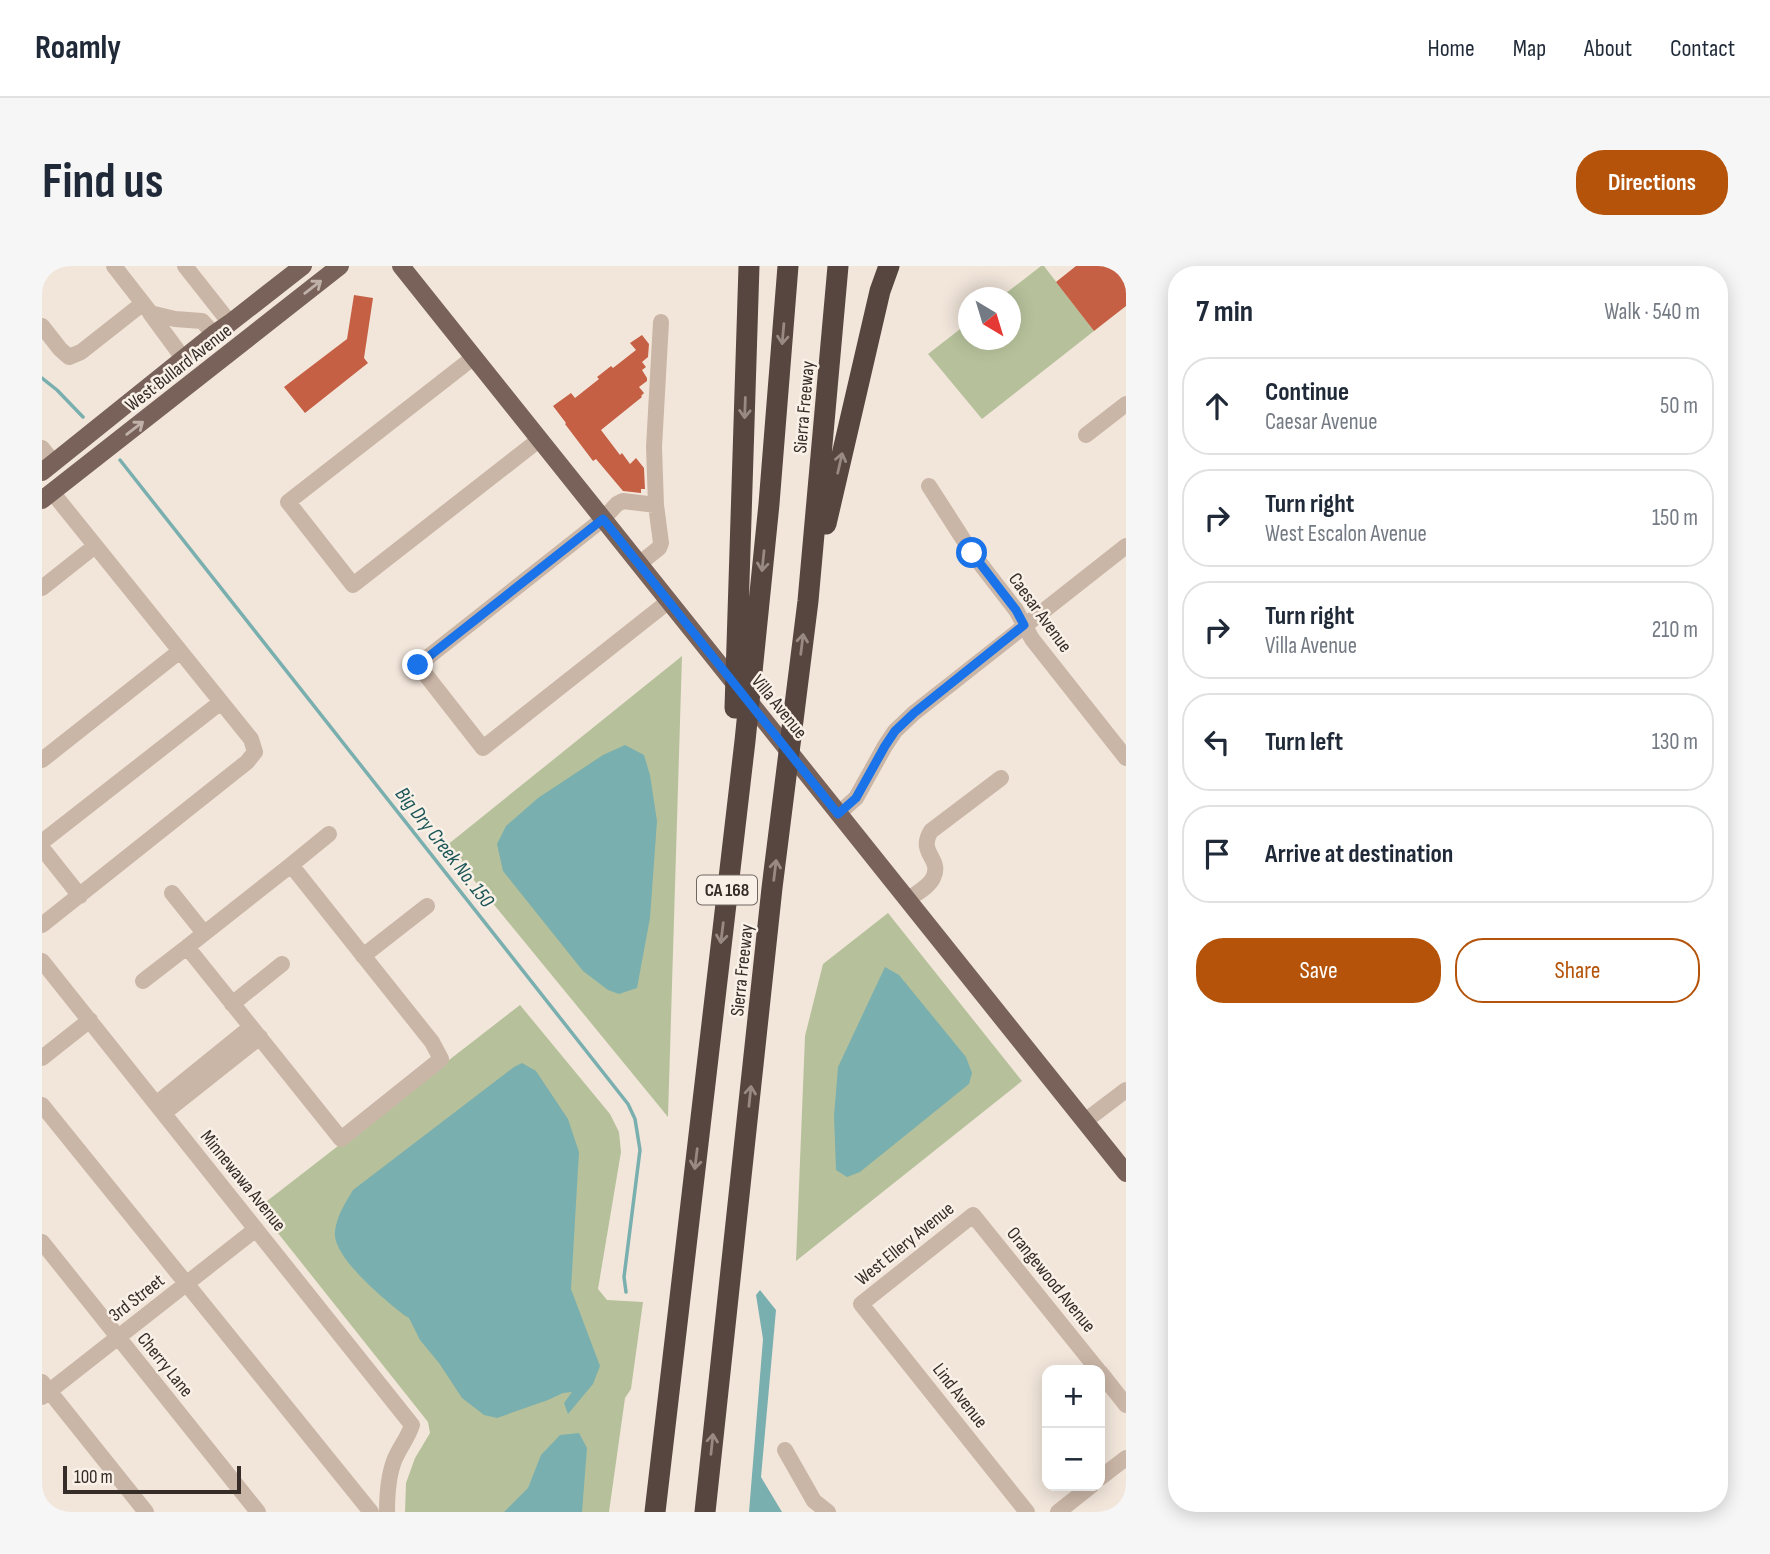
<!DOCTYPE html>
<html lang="en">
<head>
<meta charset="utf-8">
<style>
  :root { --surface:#fff; --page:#f6f6f7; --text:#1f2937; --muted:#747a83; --line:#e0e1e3; --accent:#b45309 }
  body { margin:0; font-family:"Sofia Sans Condensed",sans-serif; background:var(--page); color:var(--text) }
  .controls { position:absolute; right:21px; bottom:21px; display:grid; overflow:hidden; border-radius:14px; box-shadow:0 4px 18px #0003 }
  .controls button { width:63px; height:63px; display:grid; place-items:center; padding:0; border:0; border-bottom:2px solid var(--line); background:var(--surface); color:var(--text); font:35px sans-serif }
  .compass { position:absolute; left:916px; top:21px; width:63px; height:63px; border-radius:50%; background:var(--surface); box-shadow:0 4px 18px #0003; rotate:142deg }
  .scale { position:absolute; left:21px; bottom:18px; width:178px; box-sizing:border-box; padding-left:7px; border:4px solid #362c28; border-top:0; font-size:19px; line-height:24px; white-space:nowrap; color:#362c28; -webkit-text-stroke:5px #f9f1e8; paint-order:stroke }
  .stop { position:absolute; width:21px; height:21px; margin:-16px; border:5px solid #1a73e8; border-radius:50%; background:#fff }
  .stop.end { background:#1a73e8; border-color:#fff; box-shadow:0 2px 7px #0008 }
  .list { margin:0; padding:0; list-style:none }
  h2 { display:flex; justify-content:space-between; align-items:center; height:91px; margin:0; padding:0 28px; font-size:30px }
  h2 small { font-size:23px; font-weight:400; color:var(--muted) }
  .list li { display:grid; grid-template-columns:46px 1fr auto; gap:21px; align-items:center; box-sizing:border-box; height:98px; margin:0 14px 14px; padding:0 14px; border:2px solid var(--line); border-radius:28px }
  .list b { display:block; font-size:26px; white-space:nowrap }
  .list p { margin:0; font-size:23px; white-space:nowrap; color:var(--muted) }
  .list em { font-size:23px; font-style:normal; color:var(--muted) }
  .actions { display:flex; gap:14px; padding:21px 28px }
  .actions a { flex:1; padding:16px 0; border:2px solid var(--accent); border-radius:28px; text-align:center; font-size:24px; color:var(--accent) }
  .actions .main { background:var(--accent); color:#fff }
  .icon { flex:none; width:38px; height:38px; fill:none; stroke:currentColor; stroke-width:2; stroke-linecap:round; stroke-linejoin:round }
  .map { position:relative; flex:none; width:1084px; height:1246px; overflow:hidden; border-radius:28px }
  header { display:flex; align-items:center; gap:42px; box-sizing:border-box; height:98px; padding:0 35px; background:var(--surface); border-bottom:2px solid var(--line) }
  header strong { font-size:33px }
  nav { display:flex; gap:38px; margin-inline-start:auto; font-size:24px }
  .intro { display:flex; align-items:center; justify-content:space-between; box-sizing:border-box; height:168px; padding:0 42px }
  h1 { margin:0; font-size:49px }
  .button { padding:18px 32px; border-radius:28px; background:var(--accent); color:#fff; font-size:24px; font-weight:700 }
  main { display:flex; gap:42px; padding:0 42px }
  aside { flex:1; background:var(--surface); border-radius:28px; box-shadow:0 4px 18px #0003 }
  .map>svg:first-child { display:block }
  .green { fill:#b6c19b }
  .water { fill:#7aafaf }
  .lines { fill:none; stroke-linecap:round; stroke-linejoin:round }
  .stream { stroke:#7aafaf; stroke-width:3.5 }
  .building { fill:#c66045 }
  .minor { stroke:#cab6a7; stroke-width:16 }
  .major { stroke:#786259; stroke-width:18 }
  .highway { stroke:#57463f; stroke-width:21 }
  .oneway { stroke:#bfb1a8 }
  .oneway2 { stroke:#988a83 }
  .route { stroke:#1a73e8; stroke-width:9 }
  .labels { text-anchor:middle; stroke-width:5; stroke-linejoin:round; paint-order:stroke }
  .shield { fill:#f9f1e8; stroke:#706762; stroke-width:2 }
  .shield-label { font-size:18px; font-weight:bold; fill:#362c28 }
  .street-label { font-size:19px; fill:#362c28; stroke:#f9f1e8 }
  .water-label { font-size:21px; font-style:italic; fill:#1d5658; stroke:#f9f1e8 }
</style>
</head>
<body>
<header>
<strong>Roamly</strong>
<nav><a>Home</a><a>Map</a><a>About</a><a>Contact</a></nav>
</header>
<div class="intro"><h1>Find us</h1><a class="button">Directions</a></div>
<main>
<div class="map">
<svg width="1084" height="1246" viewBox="0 0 1084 1246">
  <rect width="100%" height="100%" fill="#f2e6db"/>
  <path class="green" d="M 999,0 L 1002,0 L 1052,65 L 940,153 L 886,88 L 926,57 L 926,74 L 968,74 L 968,32 L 959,31 Z
    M 640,390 L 626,851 L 404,580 Z
    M 846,647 L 980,815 L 754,995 L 763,770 L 781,698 Z
    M 478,739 L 568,848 L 577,866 L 579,886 L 556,1023 L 565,1034 L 601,1036 L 589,1123 L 583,1132 L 567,1246 L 363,1246 L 364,1217 L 373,1192 L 388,1167 L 386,1156 L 216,942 Z"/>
  <path class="water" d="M 583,479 L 602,489 L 608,509 L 615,555 L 608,652 L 595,722 L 577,728 L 566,724 L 541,705 L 461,605 L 455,578 L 464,560 L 496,532 L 561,489 Z
    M 843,701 L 857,709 L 924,791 L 930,807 L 927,818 L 818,906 L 805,911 L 794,904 L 792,850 L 796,801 Z
    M 480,797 L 494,805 L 526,853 L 537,886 L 529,1023 L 558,1100 L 551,1118 L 526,1148 L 522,1137 L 530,1126 L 521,1127 L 506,1134 L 455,1152 L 442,1149 L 420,1132 L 397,1097 L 378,1074 L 367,1052 L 362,1049 C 343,1034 289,990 293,965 C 295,950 303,937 311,924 L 472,801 Z
    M 718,1024 L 734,1044 L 719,1211 L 740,1246 L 707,1246 L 721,1073 L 714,1029 Z
    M 537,1167 L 545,1182 L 540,1246 L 462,1246 L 486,1222 L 499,1189 L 518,1169 Z"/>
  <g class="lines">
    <path class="stream" d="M 0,112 L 15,124 L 41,151
      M 78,194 L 586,838 L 593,853 L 598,884 L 582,1011 L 584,1026"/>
  </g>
  <path class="building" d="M 1034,0 L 1084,0 L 1084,40 L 1052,65 L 1014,16 Z
    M 312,29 L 331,32 L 322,92 L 326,97 L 263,147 L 242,121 L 305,73 Z
    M 600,69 L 607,78 L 606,91 L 600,96 L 604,101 L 600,104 L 605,112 L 605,115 L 597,121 L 602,127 L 599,130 L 600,131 L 559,164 L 578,189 L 580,187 L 588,198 L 594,192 L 602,202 L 603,223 L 599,223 L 599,227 L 581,225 L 554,193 L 551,195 L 523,158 L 524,157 L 511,140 L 529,127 L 533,132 L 557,113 L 555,111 L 569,100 L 571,102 L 594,84 L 588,77 Z"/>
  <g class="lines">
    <path class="minor" d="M 72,0 L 107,45
      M 143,0 L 188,57
      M 0,60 L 18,83 L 27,91 L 39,86 L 100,38
      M 432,91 L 246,236 L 311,319 L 498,173
      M 141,92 L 108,47 L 133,53 L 160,55 L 172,68
      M 1044,169 L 1084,138
      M 0,182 L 12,197
      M 887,220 L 930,287 L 974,344 L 990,373 L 1084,492
      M 614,239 L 612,181 L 619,56
      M 597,298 L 617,282 L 619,277 L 614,239 L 581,235 L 575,238 L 561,253 L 376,399 L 441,482 L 627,335
      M 0,322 L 53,280
      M 0,494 L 138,385
      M 796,548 L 814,532 L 843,480 L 853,465 L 872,447 L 1084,280
      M 0,576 L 179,436
      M 0,582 L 38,630
      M 249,599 L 390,776 L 399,793 L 299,873 L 145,681 Z
      M 249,599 L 287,568
      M 130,627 L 162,667
      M 865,634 C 873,628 887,621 891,612 C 901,593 875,587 889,565 L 959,512
      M 0,659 L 205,496 L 213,486 L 209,473 L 10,226
      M 321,690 L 385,640
      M 0,695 L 370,1159 C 366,1172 357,1182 352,1195 C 346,1211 345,1229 345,1246
      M 101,715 L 145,681
      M 190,738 L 240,698
      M 0,792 L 48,754
      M 114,838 L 209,761
      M 0,839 L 329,1246
      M 122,847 L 218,771
      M 1043,855 L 1084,824
      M 0,976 L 216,1246
      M 1058,1106 L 1084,1139
      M 0,1116 L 104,1246
      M 0,1131 L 214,963
      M 743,1184 L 772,1235 L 786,1246
      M 1058,1212 L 1084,1192
      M 985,1246 L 819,1038 L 931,949 L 1056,1104
      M 1016,1246 L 1049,1220"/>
    <path class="major" d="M 359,0 L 1084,907
      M 0,206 L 172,68 L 188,57 L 261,0
      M 0,234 L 298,0"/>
    <path class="highway" d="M 784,258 L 838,25 L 847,0
      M 693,442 L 707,0
      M 613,1246 L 703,475 L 727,238 L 746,0
      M 663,1246 L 730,622 L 766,335 L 796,0"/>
  </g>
  <defs><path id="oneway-shaft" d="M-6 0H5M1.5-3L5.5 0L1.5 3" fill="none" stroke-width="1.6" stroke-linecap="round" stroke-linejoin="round" transform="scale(1.75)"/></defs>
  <g class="oneway">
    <use href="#oneway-shaft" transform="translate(271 21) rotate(-38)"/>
    <use href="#oneway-shaft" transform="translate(93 162) rotate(-38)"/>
  </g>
  <g class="oneway2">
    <use href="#oneway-shaft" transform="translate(741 68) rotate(95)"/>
    <use href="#oneway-shaft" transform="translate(703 142) rotate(92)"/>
    <use href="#oneway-shaft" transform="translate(798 197) rotate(-77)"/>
    <use href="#oneway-shaft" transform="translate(721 295) rotate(96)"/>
    <use href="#oneway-shaft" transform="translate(760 378) rotate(-83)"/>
    <use href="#oneway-shaft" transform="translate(733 604) rotate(-83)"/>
    <use href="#oneway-shaft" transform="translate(680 667) rotate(97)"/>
    <use href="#oneway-shaft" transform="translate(708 830) rotate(-84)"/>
    <use href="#oneway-shaft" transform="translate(654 893) rotate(97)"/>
    <use href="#oneway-shaft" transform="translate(670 1178) rotate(-84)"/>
  </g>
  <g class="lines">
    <path class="route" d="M 376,399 L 561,253 L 796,548 L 814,532 L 843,480 L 853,465 L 872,447 L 982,359 L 974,344 L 930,287"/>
  </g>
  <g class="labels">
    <rect class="shield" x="655" y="609.5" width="60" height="29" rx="5"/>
    <g class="shield-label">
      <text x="685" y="630">CA 168</text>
    </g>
    <g class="street-label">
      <text transform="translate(136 101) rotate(-38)" y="7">West Bullard Avenue</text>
      <text transform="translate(761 141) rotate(-85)" y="7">Sierra Freeway</text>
      <text transform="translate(999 346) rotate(54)" y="7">Caesar Avenue</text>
      <text transform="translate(738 440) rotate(51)" y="7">Villa Avenue</text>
      <text transform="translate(699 704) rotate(-84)" y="7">Sierra Freeway</text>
      <text transform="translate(202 914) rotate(51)" y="7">Minnewawa Avenue</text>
      <text transform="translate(862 977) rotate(-39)" y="7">West Ellery Avenue</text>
      <text transform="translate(1010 1013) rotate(51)" y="7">Orangewood Avenue</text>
      <text transform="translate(94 1031) rotate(-38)" y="7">3rd Street</text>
      <text transform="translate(124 1098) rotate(51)" y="7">Cherry Lane</text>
      <text transform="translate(919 1129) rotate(52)" y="7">Lind Avenue</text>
    </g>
    <g class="water-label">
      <text transform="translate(403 581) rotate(52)" y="7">Big Dry Creek No. 150</text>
    </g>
  </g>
</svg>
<div class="controls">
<button>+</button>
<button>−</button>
</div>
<svg class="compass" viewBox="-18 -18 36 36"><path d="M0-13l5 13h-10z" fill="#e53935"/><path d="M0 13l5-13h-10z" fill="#747a83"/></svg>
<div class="scale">100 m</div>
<div class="stop" style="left:930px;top:287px"></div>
<div class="stop end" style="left:376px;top:399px"></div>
</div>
<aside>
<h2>7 min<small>Walk · 540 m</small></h2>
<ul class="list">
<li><svg class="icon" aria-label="ahead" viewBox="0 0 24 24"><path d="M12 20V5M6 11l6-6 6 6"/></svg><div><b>Continue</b><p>Caesar Avenue</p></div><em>50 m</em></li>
<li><svg class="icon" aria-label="right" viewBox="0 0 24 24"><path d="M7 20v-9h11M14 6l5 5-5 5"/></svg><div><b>Turn right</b><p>West Escalon Avenue</p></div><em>150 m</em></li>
<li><svg class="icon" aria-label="right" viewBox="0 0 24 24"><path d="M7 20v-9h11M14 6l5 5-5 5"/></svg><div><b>Turn right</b><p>Villa Avenue</p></div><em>210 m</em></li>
<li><svg class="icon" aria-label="left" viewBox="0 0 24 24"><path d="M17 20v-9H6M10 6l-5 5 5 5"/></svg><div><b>Turn left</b></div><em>130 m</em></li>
<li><svg class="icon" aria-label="arrive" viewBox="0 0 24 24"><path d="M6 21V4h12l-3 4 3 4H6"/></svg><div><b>Arrive at destination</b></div></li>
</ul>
<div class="actions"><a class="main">Save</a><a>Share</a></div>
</aside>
</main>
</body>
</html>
